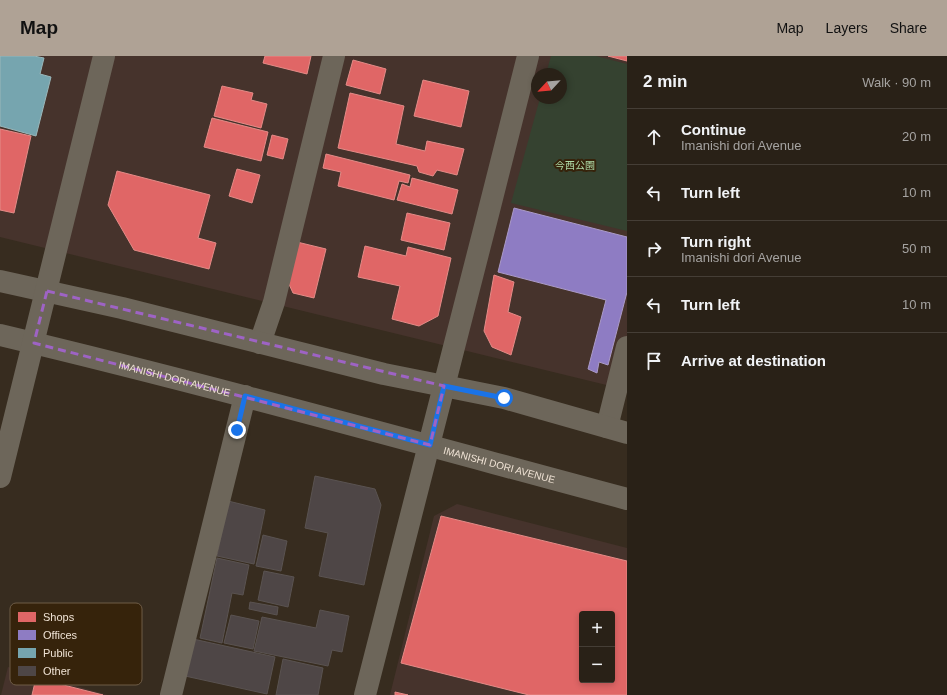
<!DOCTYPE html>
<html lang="en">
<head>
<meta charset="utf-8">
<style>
  :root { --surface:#292117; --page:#352e24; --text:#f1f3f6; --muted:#a5a3a1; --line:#453e36; --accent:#afa295 }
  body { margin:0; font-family:Helvetica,"Noto Sans JP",sans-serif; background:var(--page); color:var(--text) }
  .controls { position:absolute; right:12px; bottom:12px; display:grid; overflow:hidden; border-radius:4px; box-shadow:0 2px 6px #0003 }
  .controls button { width:36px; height:36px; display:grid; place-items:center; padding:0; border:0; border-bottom:1px solid var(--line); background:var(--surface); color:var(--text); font:20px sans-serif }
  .compass { position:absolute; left:531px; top:12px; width:36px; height:36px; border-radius:50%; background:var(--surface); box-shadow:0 2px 6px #0003; rotate:244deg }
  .stop { position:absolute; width:12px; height:12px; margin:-9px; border:3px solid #1a73e8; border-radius:50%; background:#fff }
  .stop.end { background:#1a73e8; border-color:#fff; box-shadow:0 1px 4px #0008 }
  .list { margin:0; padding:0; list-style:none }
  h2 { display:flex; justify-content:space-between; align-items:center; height:52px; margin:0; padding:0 16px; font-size:17px }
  h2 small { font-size:13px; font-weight:400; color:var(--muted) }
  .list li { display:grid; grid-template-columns:26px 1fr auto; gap:12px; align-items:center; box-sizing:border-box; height:56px; padding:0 16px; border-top:1px solid var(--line) }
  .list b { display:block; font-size:15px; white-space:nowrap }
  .list p { margin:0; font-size:13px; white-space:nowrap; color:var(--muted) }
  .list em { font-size:13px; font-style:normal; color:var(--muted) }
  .icon { flex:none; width:22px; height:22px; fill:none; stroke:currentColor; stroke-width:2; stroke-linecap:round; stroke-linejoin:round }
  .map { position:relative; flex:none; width:627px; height:639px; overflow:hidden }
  header { display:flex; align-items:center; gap:24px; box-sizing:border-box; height:56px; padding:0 20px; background:var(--accent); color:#111 }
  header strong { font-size:19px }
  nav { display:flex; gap:22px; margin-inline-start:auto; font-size:14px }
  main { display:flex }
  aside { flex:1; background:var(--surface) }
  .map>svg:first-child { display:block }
  .commercial { fill:#46332c; fill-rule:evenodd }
  .green { fill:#354230 }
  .shops { fill:#e06666; stroke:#e48b87; fill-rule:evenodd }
  .offices { fill:#8e7cc3; stroke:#ab9bc8 }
  .public { fill:#76a5af; stroke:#9ab7ba }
  .building { fill:#4e4646; stroke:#5a5351 }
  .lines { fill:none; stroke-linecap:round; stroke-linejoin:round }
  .minor { stroke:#6d665a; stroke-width:22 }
  .tertiary { stroke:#6d665a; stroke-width:22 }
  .route { stroke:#1a73e8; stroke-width:5 }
  .marked { fill:none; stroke:#9e63c5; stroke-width:3; stroke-dasharray:8 5; stroke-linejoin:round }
  .labels { text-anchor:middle; stroke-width:4; stroke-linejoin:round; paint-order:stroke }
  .park-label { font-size:10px; fill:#aedba7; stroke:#36230b }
  .street-label { font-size:10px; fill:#efe2d4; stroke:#36230b }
  .key { fill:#36230b; stroke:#6e5c47; stroke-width:1 }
  .key-label { font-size:11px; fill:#efe2d4 }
</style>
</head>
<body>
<header>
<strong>Map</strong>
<nav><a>Map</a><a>Layers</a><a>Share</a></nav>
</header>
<main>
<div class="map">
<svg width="627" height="639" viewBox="0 0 627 639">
  <rect width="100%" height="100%" fill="#372c1f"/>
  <path class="commercial" d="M 0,0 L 627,0 L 627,334 L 0,181 ZM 537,18 L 561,18 L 561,42 L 537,42 Z
    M 457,448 L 627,492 L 627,639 L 390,639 L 434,460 ZM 582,558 L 612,558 L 612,624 L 582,624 Z
    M 8,611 L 108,639 L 1,639 Z"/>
  <path class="green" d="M 551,0 L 596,0 L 627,8 L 627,175 L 511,147 L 540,42 L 561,42 L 561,18 L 546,18 Z"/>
  <path class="shops" d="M 265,0 L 311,0 L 307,18 L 263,7 Z
    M 608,0 L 627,0 L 627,5 Z
    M 353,4 L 386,13 L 380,38 L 346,29 Z
    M 423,24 L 469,35 L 461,71 L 414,60 Z
    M 222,30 L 253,37 L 251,44 L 267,48 L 261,72 L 214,60 Z
    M 350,37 L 404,50 L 396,88 L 425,95 L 427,85 L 464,93 L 457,119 L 437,114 L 433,120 L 419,116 L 417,110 L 338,92 Z
    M 212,62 L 268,76 L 261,105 L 204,91 Z
    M 0,73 L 31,80 L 14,157 L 0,154 Z
    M 272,79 L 288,83 L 283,103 L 267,99 Z
    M 326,98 L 410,119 L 408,127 L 399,125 L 394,144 L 338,130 L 341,116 L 323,112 Z
    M 237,113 L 260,119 L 252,147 L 229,140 Z
    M 117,115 L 210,139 L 198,182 L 216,187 L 209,213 L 134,194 L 108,149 Z
    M 412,122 L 458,134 L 452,158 L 397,144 L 402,128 L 410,131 Z
    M 407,157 L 450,167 L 444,194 L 401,184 Z
    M 297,186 L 326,193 L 314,242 L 293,237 L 288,226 Z
    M 365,190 L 406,200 L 408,191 L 451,202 L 438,260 L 419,270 L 392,263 L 400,230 L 358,221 Z
    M 494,219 L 514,226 L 508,256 L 521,261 L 511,299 L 492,291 L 484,275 Z
    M 441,460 L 627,505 L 627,639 L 529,639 L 401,607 ZM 582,558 L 612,558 L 612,624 L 582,624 Z
    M 36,622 L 103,639 L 32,639 Z
    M 395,636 L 408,639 L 395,639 Z"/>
  <path class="offices" d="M 514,152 L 627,181 L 627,236 L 608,309 L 599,306 L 597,317 L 588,313 L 606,244 L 498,216 Z"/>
  <path class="public" d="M 0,0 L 34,0 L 44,2 L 40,18 L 51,21 L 36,80 L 0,70 Z"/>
  <path class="building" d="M 315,420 L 375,433 L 381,449 L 364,529 L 319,520 L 328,477 L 305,472 Z
    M 228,445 L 265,454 L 254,508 L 217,500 Z
    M 263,479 L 287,485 L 281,515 L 256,510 Z
    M 217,502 L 249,509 L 243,539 L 232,537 L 222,587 L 200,582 Z
    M 264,515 L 294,521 L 288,551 L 258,544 Z
    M 250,546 L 278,551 L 277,559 L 249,553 Z
    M 320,554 L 349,560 L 342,596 L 332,594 L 328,610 L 254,595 L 262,561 L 316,572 Z
    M 231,559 L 259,565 L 253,593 L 224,587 Z
    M 193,583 L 275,601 L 267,638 L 185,620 Z
    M 283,603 L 323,612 L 318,639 L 276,639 Z"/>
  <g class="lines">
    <path class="minor" d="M 260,287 L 274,246 L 334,0
      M 607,371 L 627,291
      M 171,639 L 245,340"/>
    <g class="tertiary">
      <path d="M 0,225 L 122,252 L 384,318 L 504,342 L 627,377"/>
      <path id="s1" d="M 0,279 C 210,329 418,387 627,443"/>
      <path d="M 0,421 L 104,0"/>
      <path d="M 365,639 C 421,426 474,213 528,0"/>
    </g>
  </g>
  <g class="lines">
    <path class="route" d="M 237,374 L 245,340 L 430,389 L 444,330 L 504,342"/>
  </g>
  <path class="marked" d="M 47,235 L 444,330 L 430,389 L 34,287 Z"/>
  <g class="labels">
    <g class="park-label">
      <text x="575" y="113">今西公園</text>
    </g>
    <g class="street-label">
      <text dy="4" stroke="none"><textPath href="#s1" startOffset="180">IMANISHI DORI AVENUE</textPath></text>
      <text dy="4" stroke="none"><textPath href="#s1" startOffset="516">IMANISHI DORI AVENUE</textPath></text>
    </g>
  </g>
  <rect x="10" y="547" width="132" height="82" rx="6" class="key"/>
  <rect x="18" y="556" width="18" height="10" fill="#e06666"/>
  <rect x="18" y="574" width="18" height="10" fill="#8e7cc3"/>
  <rect x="18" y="592" width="18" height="10" fill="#76a5af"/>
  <rect x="18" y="610" width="18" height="10" fill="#4e4646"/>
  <g class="key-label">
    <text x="43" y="565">Shops</text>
    <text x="43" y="583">Offices</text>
    <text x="43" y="601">Public</text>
    <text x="43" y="619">Other</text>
  </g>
</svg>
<div class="controls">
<button>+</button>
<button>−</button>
</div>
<svg class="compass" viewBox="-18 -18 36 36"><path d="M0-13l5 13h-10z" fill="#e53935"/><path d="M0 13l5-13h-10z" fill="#a5a3a1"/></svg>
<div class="stop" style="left:504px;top:342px"></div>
<div class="stop end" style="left:237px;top:374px"></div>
</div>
<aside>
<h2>2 min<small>Walk · 90 m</small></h2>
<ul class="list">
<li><svg class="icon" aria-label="ahead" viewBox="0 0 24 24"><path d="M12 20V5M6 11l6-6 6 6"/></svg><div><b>Continue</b><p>Imanishi dori Avenue</p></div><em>20 m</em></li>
<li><svg class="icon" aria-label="left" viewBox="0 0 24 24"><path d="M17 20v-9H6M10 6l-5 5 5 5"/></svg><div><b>Turn left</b></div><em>10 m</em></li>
<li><svg class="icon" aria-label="right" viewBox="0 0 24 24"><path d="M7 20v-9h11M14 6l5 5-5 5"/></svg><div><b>Turn right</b><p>Imanishi dori Avenue</p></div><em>50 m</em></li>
<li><svg class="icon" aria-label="left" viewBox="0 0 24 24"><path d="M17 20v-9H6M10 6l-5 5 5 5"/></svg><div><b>Turn left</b></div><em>10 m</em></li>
<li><svg class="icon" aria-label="arrive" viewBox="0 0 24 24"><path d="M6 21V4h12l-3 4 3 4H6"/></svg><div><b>Arrive at destination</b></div></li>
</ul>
</aside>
</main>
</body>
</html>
